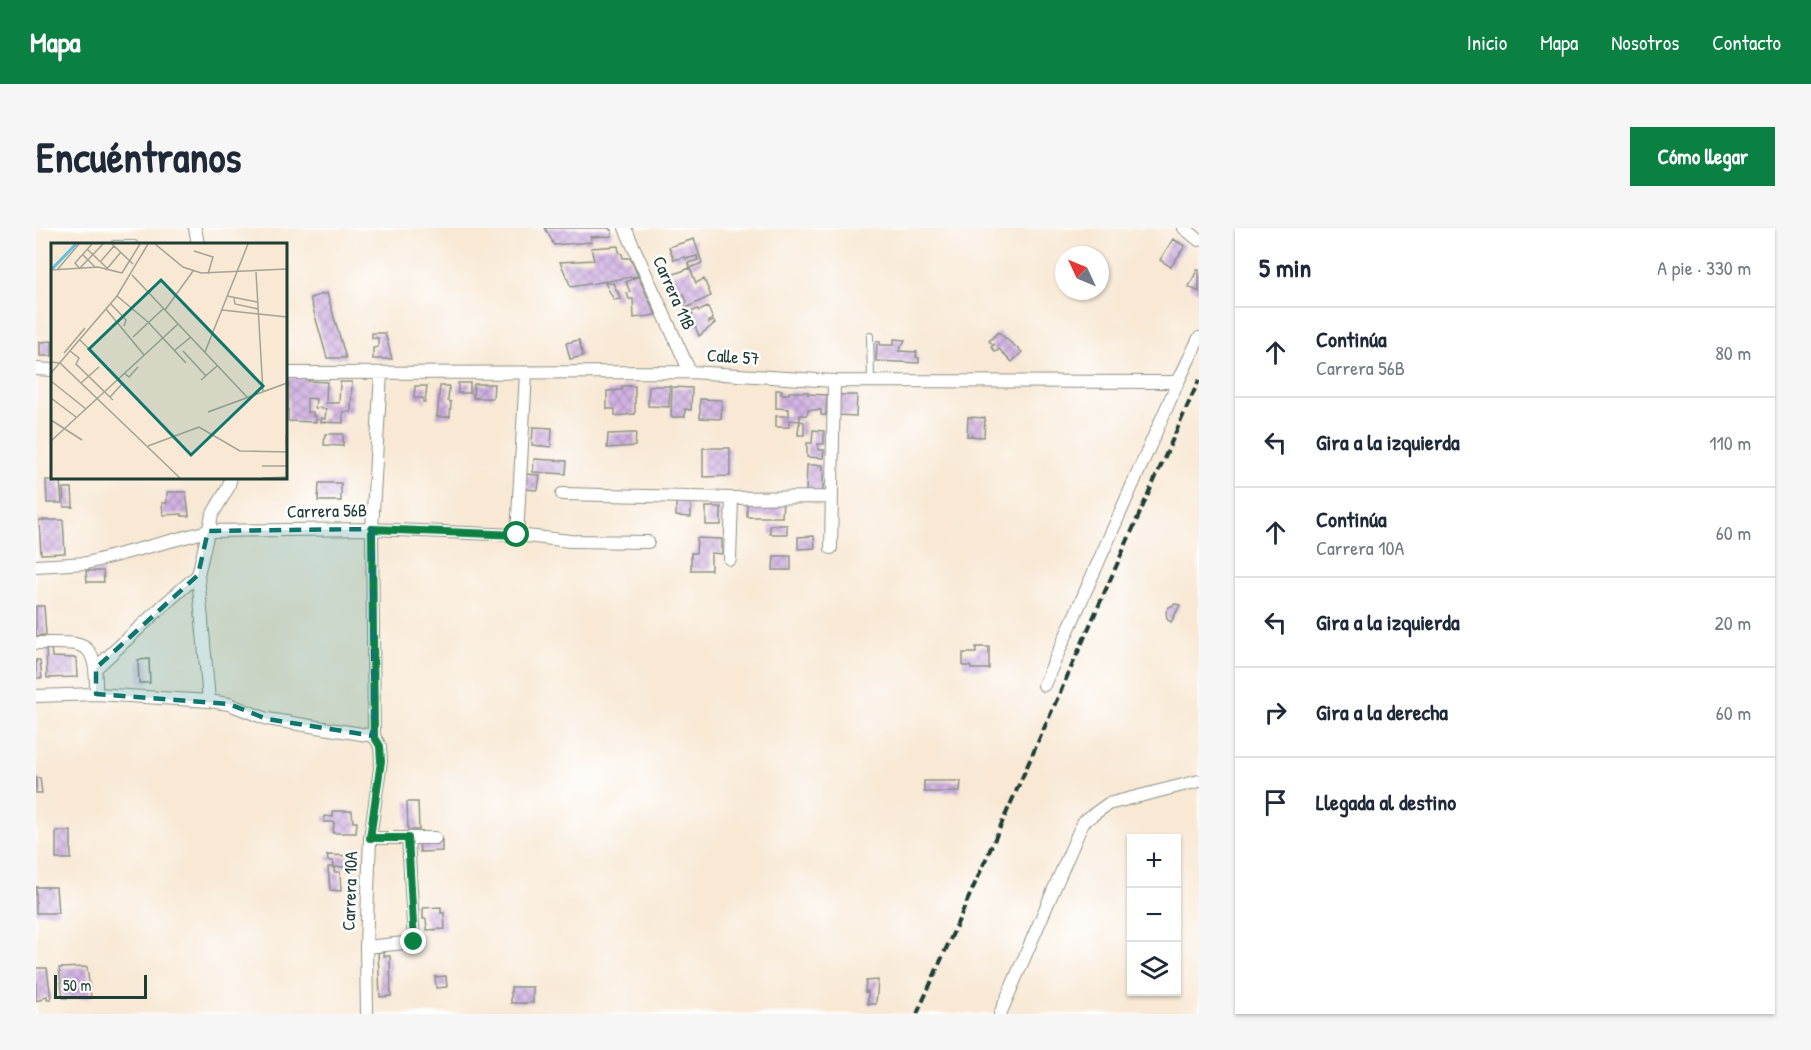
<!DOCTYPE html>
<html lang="es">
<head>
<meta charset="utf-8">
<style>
  :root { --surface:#fff; --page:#f6f6f7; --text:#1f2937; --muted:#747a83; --line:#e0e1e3; --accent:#0b8043 }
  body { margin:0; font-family:"Patrick Hand",sans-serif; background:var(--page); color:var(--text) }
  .controls { position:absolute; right:18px; bottom:18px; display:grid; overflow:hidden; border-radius:0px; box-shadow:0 2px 4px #0004 }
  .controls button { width:54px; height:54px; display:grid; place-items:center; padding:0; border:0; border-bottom:2px solid var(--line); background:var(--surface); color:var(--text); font:30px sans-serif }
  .compass { position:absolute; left:1019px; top:18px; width:54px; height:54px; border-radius:50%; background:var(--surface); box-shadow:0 2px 4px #0004; rotate:314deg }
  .scale { position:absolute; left:18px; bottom:15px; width:93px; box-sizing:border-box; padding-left:6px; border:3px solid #1f3d34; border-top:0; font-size:16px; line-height:21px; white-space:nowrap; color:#1f3d34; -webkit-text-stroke:4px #fff; paint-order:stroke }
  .stop { position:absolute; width:18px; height:18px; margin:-14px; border:4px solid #0b8043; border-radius:50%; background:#fff }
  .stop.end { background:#0b8043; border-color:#fff; box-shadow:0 2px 6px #0008 }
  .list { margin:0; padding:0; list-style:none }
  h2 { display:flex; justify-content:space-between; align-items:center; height:78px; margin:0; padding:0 24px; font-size:26px }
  h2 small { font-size:20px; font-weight:400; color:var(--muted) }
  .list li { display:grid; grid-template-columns:39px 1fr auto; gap:18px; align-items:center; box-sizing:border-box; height:90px; padding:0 24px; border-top:2px solid var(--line) }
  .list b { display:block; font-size:22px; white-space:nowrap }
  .list p { margin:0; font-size:20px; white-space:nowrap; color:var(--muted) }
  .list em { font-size:20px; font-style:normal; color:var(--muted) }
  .icon { flex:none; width:33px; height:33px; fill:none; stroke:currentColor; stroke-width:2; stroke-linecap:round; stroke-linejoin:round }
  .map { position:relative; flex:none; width:1163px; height:786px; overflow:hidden; border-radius:0px }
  header { display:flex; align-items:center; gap:36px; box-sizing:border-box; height:84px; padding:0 30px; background:var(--accent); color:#fff }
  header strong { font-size:28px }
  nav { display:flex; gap:33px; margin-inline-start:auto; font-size:21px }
  .intro { display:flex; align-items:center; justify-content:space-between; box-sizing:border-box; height:144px; padding:0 36px }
  h1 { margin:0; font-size:42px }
  .button { padding:15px 27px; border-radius:0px; background:var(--accent); color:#fff; font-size:21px; font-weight:700 }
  main { display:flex; gap:36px; padding:0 36px }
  aside { flex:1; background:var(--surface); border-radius:0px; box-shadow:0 2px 4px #0004 }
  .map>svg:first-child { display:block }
  .building { fill:url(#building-cross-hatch) }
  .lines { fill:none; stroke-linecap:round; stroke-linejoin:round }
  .lane-casing { stroke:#8c9284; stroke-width:8 }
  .street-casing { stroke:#8c9284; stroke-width:14 }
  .lane { stroke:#fff; stroke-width:6 }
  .street { stroke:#fff; stroke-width:12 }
  .rail { stroke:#1f3d34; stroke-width:4; stroke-dasharray:9 4.5; stroke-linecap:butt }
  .route { stroke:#0b8043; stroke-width:8 }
  .marked { fill:#0f766e; fill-opacity:0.2; stroke:#0f766e; stroke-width:4.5; stroke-dasharray:12 8; stroke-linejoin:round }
  .labels { text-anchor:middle; stroke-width:5; stroke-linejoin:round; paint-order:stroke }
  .street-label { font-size:18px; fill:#1f3d34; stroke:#fff }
  .inset-river { fill:none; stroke:#64bee1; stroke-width:3 }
  .inset-road { fill:none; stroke:#a1a494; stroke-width:1.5 }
  .view { fill:#0f766e; fill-opacity:0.15; stroke:#0f766e; stroke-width:3 }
  .inset-edge { fill:none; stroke:#1f3d34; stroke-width:3 }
</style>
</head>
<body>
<header>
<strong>Mapa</strong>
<nav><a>Inicio</a><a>Mapa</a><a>Nosotros</a><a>Contacto</a></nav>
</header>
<div class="intro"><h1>Encuéntranos</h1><a class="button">Cómo llegar</a></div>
<main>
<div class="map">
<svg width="1163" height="786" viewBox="0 0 1163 786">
  <defs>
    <pattern id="building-cross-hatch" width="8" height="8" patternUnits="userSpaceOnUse" patternTransform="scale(1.5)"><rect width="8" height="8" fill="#d2b2e3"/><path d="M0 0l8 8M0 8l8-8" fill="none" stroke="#aa92b9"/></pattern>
  </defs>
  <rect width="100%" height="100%" fill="#fff"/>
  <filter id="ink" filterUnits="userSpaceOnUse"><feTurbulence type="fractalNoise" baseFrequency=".0167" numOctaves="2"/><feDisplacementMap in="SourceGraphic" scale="12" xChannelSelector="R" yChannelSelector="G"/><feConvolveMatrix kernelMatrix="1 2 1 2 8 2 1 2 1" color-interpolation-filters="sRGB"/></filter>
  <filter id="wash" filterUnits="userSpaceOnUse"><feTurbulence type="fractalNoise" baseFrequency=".008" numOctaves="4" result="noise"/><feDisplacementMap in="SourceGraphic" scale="24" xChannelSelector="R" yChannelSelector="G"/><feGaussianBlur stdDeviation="1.35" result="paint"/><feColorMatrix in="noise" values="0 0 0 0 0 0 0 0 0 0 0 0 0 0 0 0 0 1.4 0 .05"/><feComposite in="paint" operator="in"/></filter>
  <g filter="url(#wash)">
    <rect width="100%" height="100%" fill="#f8e8d4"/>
    <g id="blocks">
      <path class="building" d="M 509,0 L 573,0 L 574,2 L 576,2 L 576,8 L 555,9 L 556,14 L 518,17 Z
        M 658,11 L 666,35 L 654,40 L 652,35 L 662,32 L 661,28 L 650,31 L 649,29 L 638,32 L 633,19 Z
        M 1137,11 L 1149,18 L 1135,39 L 1124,32 Z
        M 582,18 L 583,24 L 586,26 L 587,30 L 594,30 L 602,48 L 535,59 L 524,34 L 558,32 L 555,20 Z
        M 654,40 L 660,55 L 668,51 L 675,68 L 650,80 L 648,76 L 651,74 L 648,66 L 644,68 L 642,64 L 640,64 L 633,48 Z
        M 1161,42 L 1163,42 L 1163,64 L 1153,59 Z
        M 602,48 L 612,70 L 620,87 L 598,90 L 597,71 L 593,71 L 591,65 L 594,64 L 590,54 Z
        M 569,55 L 577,55 L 585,71 L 578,72 Z
        M 291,65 L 310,130 L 291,130 L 274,70 Z
        M 672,79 L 677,91 L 673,93 L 673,95 L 678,93 L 679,95 L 663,108 L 655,88 L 657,87 L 655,84 L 662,81 L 663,83 Z
        M 962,104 L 986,124 L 976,134 L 963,121 L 960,124 L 955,119 L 958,117 L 953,113 Z
        M 336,105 L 349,105 L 356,131 L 337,131 L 337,120 L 342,119 L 342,110 L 336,110 Z
        M 858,111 L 869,112 L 863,123 L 881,124 L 880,129 L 883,130 L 883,135 L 840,133 L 841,113 L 844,113 L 844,117 L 858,117 Z
        M 543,112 L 547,128 L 534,131 L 530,115 Z
        M 16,113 L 16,128 L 4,128 L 4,114 Z
        M 253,150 L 272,150 L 272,153 L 291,154 L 290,175 L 303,175 L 304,154 L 316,154 L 315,184 L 307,184 L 307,195 L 285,194 L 285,190 L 289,191 L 290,181 L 279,180 L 280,171 L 271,170 L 271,184 L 277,184 L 277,188 L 280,188 L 280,194 L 252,193 Z
        M 422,155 L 434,155 L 434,165 L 422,165 Z
        M 438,156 L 458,156 L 457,170 L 437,170 Z
        M 379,158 L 391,158 L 389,174 L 387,174 L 387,170 L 378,170 Z
        M 404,158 L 413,158 L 412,173 L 415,174 L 414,189 L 401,189 Z
        M 586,158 L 599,158 L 599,186 L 579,188 L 579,181 L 571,181 L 571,163 L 586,162 Z
        M 613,158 L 634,158 L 633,179 L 612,178 Z
        M 636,159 L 656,160 L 655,182 L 649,181 L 649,189 L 635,189 Z
        M 740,162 L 746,162 L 745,166 L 753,166 L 753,164 L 772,164 L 772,166 L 791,167 L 790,187 L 785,187 L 785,182 L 772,182 L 771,187 L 764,187 L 764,193 L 753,192 L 753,199 L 740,199 L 740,188 L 753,188 L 753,181 L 740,180 Z
        M 803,167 L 821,167 L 820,188 L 802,187 Z
        M 664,171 L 686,172 L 685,191 L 664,190 Z
        M 932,189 L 949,190 L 948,209 L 931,208 Z
        M 764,193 L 768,194 L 768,207 L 762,207 L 763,196 L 764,196 Z
        M 497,199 L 516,200 L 515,219 L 496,217 Z
        M 777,202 L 788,203 L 788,216 L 782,216 L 782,222 L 788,222 L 787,230 L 771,229 L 771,215 L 776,215 Z
        M 598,205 L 600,205 L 599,218 L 571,220 L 572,206 Z
        M 289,206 L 307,206 L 307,218 L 288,217 Z
        M 667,220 L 694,220 L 694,248 L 667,249 Z
        M 498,231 L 531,233 L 530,246 L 497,244 Z
        M 771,237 L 787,237 L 787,265 L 770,264 Z
        M 489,246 L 504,247 L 502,262 L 488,261 Z
        M 10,252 L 24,252 L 26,275 L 11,275 Z
        M 283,255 L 305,255 L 305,273 L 282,273 Z
        M 27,260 L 36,260 L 37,279 L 28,279 Z
        M 131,264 L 150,264 L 153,288 L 146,288 L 146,286 L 127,287 L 126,275 L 131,275 Z
        M 640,273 L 655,273 L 655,289 L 640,288 Z
        M 711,273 L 747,273 L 746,289 L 711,289 Z
        M 670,279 L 685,279 L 685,297 L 670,297 Z
        M 3,292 L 27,292 L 29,325 L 5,326 Z
        M 734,297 L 751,297 L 751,306 L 734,306 Z
        M 778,308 L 779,320 L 762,321 L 762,309 Z
        M 661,310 L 686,311 L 686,326 L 675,325 L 675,342 L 655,342 L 655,325 L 660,325 Z
        M 738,328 L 755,328 L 755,342 L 737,342 Z
        M 50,343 L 67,343 L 68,354 L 51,354 Z
        M 1139,376 L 1144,377 L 1135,394 L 1131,391 L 1130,384 L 1133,379 Z
        M 0,378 L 8,378 L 10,407 L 0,408 Z
        M 10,419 L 15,419 L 16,429 L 40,430 L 41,449 L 11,450 Z
        M 940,419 L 953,419 L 953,441 L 935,441 L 934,438 L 927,438 L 927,425 L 940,425 Z
        M 113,431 L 114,455 L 103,455 L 102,432 Z
        M 0,432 L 4,432 L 6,450 L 0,450 Z
        M 0,550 L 4,550 L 6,565 L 0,565 Z
        M 888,553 L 925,553 L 924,564 L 888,564 Z
        M 371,574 L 382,574 L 383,602 L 372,602 Z
        M 297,583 L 316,583 L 317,594 L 321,594 L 320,605 L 297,605 L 298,594 L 288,594 L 288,588 L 297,589 Z
        M 20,603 L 35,603 L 35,631 L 20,631 Z
        M 406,612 L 406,623 L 384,624 L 383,613 Z
        M 291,627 L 316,628 L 317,639 L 298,639 L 298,644 L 304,644 L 305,663 L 294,662 L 292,639 L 298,639 L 297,633 L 292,633 Z
        M 0,659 L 20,659 L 22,685 L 0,685 Z
        M 405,679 L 405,685 L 408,685 L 409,701 L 391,702 L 390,691 L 387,691 L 387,680 Z
        M 342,724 L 348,724 L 348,728 L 354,728 L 355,768 L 344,769 Z
        M 51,739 L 55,770 L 27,770 L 23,740 Z
        M 0,740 L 11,740 L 15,771 L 11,771 L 11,768 L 7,769 L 7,771 L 0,773 Z
        M 410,748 L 411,759 L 400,760 L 399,749 Z
        M 842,752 L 840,776 L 832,776 L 832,763 L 829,764 L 830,753 Z
        M 475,759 L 497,759 L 497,775 L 475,775 Z"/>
    </g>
  </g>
  <g filter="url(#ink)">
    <use href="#blocks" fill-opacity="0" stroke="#8c9284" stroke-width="1.5"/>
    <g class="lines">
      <defs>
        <path id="lane" d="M 78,16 L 98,16
          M 834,108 L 835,153"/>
        <path id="street" d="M 159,0 L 162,16
          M 589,0 L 654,144
          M 1148,0 L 1163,12
          M 0,141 L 16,142
          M 249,145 L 654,144 L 798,153 L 1142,154
          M 526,266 L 696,270 L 796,269
          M 481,307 L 490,145
          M 795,320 L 798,153
          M 694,331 L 696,270
          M 0,338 L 51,335 L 172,303 L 336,301 L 481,307 L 534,313 L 612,314
          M 0,415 C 49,415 61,410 60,466
          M 60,440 L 130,375 L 162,347
          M 1008,457 L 1142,154 L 1163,110
          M 0,468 L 60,466 L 173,473 L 193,476 L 231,491 L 338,508
          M 173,473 L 162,347 L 176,287 L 192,260 L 195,249
          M 334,610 L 399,610
          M 330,719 L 378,714 L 372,610
          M 331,786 L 330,719 L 334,610 L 345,533 L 344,518 L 338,508 L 336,301 L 345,145
          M 964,786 L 1047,594 L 1072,576 L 1163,553"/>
      </defs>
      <use href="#lane" class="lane-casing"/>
      <use href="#street" class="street-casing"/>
      <use href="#lane" class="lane"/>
      <use href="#street" class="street"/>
      <path class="rail" d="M 881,786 L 1163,152"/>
    </g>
  </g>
  <g class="lines" filter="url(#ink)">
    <path class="route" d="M 378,714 L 372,610 L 334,610 L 345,533 L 344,518 L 338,508 L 336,301 L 481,307"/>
  </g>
  <path class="marked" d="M 336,301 L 338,508 L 231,491 L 193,476 L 60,466 L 60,440 L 162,347 L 172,303 Z"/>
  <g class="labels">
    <g class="street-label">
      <text transform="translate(638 65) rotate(66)" y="6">Carrera 11B</text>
      <text transform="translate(697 129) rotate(4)" y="6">Calle 57</text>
      <text transform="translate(291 283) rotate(-1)" y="6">Carrera 56B</text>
      <text transform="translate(314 663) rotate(-88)" y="6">Carrera 10A</text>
    </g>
  </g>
  <g transform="translate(15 15)">
    <rect width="236" height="236" fill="#f8e8d4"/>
    <path class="inset-river" d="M 1,26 L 25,1"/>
    <path class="inset-road" d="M 61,1 L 82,21M 104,1 L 132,24 L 150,30 L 236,26M 36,6 L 56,25M 143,8 L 162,14 L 157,31M 31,11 L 44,24M 50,18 L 63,3M 28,26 L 52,1M 29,26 L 24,20 L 41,1M 0,27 L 47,24 L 71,30M 6,27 L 28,1M 55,27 L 70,9M 205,29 L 212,149M 71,30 L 89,1M 81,32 L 196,154M 66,53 L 97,79 L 135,120M 176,53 L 206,59M 183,55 L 184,61 L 207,66M 60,61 L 75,77 L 73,83M 55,66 L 93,112M 114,67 L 142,28M 171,67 L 236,74M 82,94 L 112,66M 29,97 L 43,111M 124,107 L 140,94M 19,108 L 28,115 L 25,121 L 62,157M 132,108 L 155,133M 154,109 L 197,1M 13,110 L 34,85M 0,119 L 9,120 L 129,235M 0,130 L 66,53 L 97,1M 73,130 L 78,134 L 87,124M 150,137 L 166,123M 0,138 L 35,166M 30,140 L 48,124M 59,154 L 71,141 L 67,136M 0,155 L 25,174M 157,169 L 236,140M 0,177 L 31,197M 235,192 L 236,228M 0,198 L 127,81M 97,203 L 148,184 L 189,208 L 236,209M 211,223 L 236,223M 211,235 L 236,234"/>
    <path class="view" d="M 110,37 L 212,143 L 140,212 L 38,106 Z"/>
    <rect width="236" height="236" class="inset-edge"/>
  </g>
</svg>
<div class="controls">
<button>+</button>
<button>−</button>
<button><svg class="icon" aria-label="layers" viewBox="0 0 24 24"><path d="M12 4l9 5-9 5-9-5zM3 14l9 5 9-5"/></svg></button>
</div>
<svg class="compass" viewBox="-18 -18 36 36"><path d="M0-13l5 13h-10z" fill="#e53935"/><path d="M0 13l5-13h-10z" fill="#747a83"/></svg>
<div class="scale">50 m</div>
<div class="stop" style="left:481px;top:307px"></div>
<div class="stop end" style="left:378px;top:714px"></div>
</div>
<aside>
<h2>5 min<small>A pie · 330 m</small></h2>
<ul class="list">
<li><svg class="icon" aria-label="ahead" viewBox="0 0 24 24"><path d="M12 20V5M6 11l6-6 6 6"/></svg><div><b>Continúa</b><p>Carrera 56B</p></div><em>80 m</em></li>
<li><svg class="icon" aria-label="left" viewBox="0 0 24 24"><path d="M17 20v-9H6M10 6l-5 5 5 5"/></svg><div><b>Gira a la izquierda</b></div><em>110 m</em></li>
<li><svg class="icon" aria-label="ahead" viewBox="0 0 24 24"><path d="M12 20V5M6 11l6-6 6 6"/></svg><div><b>Continúa</b><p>Carrera 10A</p></div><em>60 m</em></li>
<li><svg class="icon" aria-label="left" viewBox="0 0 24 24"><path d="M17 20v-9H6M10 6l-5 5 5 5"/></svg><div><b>Gira a la izquierda</b></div><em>20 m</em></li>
<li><svg class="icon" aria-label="right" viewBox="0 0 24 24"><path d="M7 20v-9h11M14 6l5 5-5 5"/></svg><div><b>Gira a la derecha</b></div><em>60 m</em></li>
<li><svg class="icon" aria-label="arrive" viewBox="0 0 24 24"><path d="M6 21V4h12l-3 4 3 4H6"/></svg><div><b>Llegada al destino</b></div></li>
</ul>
</aside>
</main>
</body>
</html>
